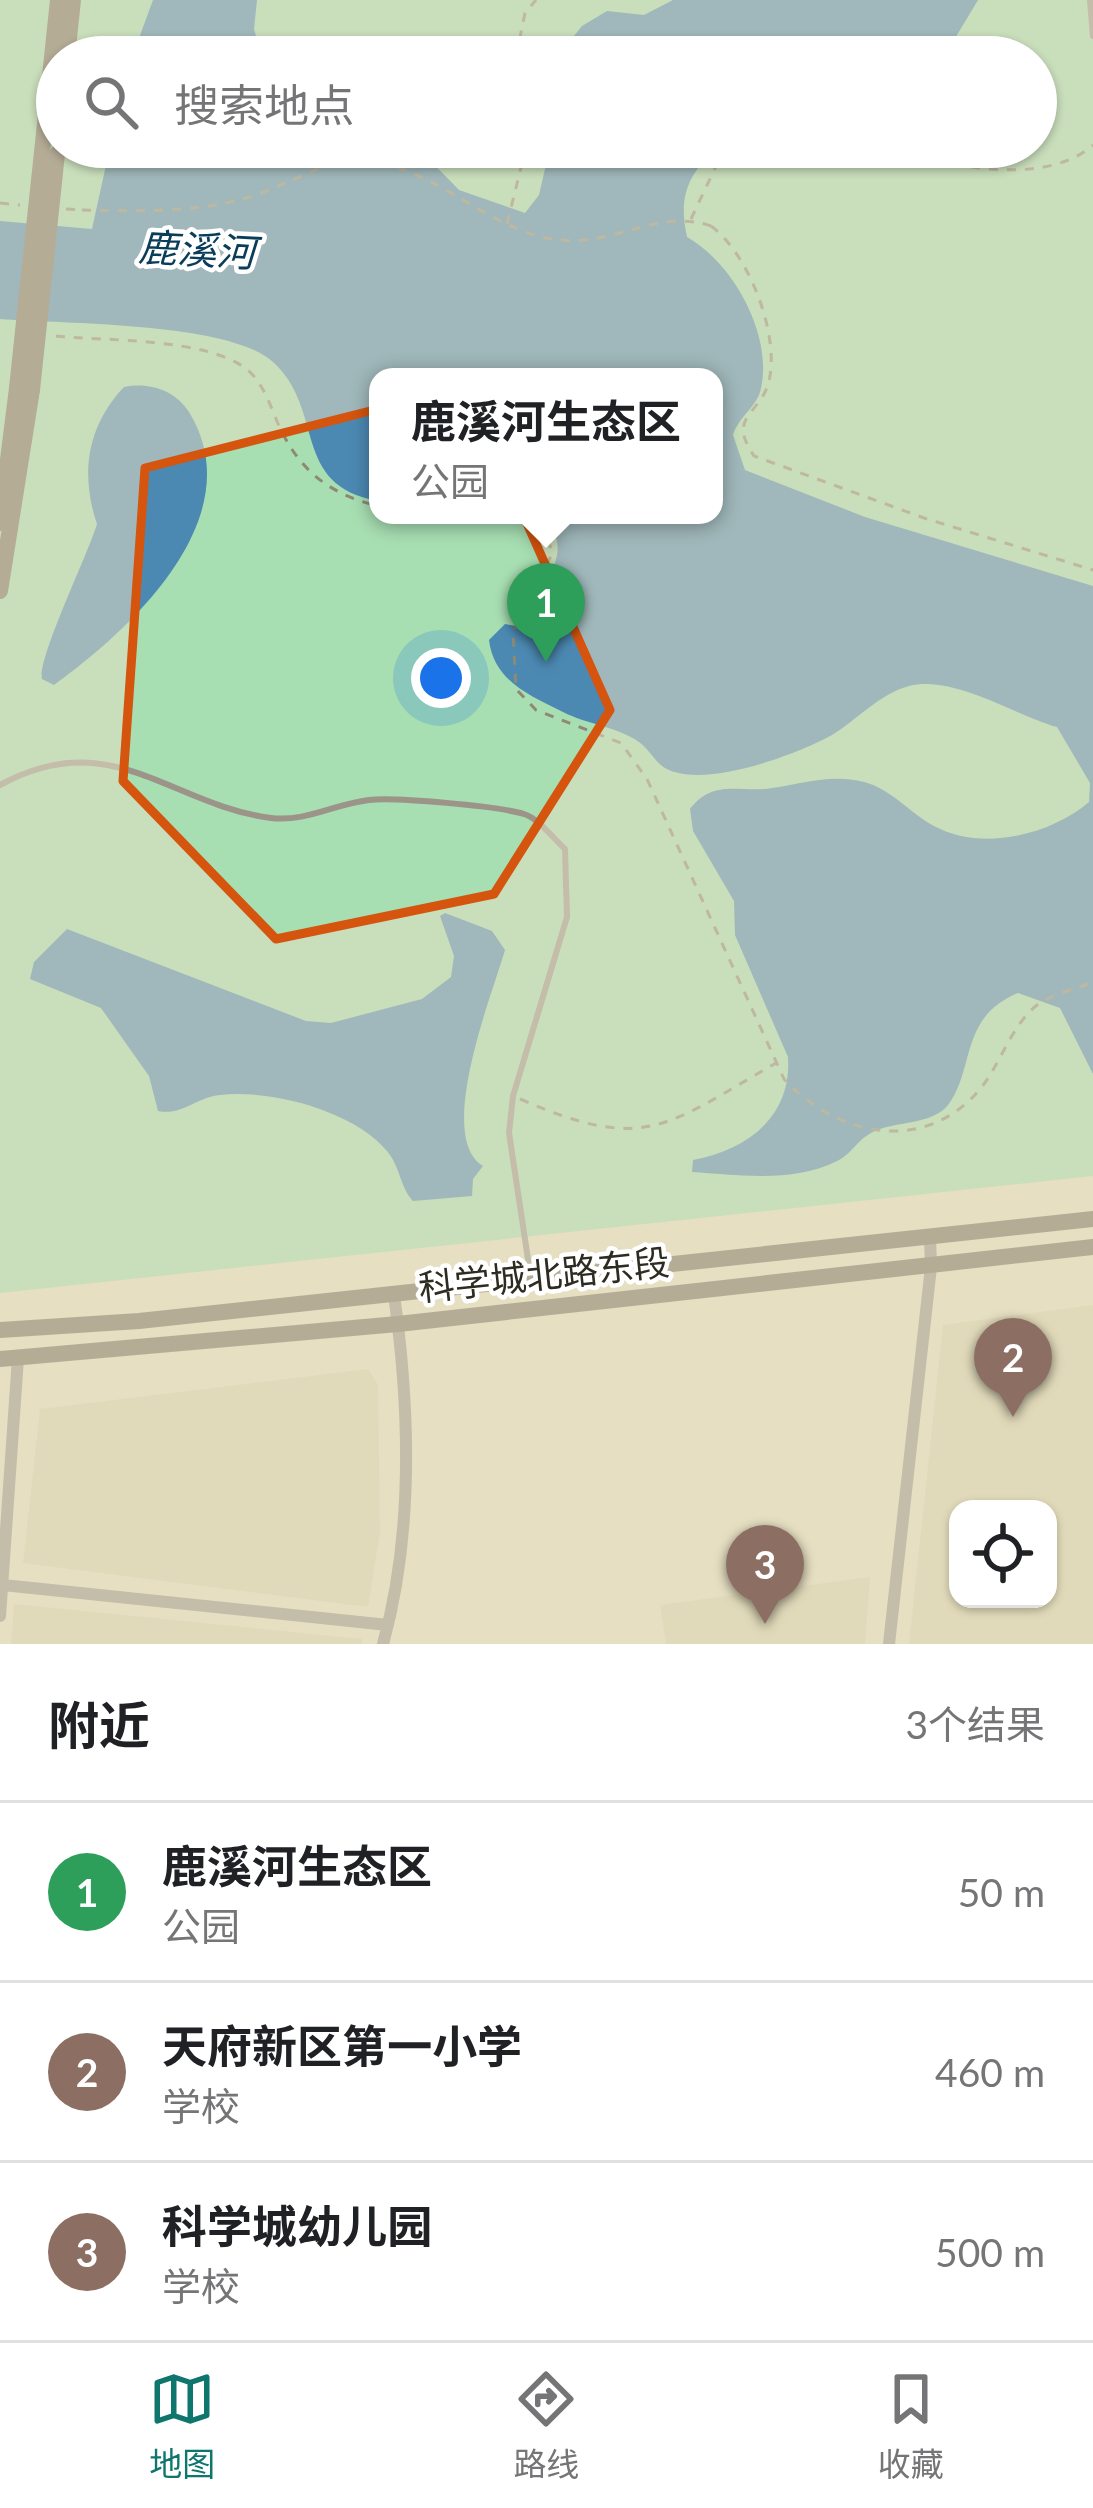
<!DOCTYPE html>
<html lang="zh">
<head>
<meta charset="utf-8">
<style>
  :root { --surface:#fff; --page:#f6f6f6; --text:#202124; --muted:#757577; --line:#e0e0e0; --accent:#0f766e }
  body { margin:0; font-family:Lato,"Noto Sans SC",sans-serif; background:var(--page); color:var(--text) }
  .controls { position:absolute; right:36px; bottom:36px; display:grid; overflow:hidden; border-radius:24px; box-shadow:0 3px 9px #0004 }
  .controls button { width:108px; height:108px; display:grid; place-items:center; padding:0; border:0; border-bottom:3px solid var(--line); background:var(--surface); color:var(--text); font:60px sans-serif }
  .you { position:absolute; left:441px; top:678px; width:42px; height:42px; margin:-30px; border:9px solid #fff; border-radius:50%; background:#1a73e8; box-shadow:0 0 0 18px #1a73e833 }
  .badge { display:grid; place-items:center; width:78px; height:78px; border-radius:50%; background:var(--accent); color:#fff; font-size:39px; font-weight:700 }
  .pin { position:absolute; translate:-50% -99px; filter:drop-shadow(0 3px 6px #0008) }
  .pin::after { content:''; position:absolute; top:63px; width:42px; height:36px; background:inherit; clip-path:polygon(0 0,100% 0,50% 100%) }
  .popup { position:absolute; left:369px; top:368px; width:354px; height:156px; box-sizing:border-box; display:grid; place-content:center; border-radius:24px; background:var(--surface); filter:drop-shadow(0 3px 9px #0005); font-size:39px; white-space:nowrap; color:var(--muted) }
  .popup b { font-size:45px; color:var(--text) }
  .popup::after { content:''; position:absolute; left:50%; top:100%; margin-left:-24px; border:24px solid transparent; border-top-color:var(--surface) }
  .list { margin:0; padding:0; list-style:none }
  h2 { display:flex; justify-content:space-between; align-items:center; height:156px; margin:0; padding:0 48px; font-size:51px }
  h2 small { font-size:39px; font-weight:400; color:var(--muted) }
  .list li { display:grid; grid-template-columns:78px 1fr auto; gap:36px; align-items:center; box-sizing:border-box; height:180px; padding:0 48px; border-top:3px solid var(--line) }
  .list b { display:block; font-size:45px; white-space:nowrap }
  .list p { margin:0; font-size:39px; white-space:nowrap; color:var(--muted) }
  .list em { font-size:39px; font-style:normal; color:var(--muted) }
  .icon { flex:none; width:66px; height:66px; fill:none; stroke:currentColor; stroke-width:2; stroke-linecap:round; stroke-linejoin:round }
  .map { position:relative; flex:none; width:1093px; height:1644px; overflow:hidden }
  .search { position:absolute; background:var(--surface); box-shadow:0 3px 9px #0004; left:36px; right:36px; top:36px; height:132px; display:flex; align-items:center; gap:30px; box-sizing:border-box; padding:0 42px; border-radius:66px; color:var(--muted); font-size:45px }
  .sheet { height:696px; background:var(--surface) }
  nav { display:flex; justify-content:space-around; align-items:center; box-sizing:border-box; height:168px; border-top:3px solid var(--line); background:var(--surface); font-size:33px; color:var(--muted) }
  nav a { display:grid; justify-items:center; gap:6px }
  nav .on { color:var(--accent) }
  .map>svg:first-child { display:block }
  .built { fill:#dbd4b0; fill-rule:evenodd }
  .green { fill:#a7deb2; fill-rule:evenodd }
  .water { fill:#4c89b2 }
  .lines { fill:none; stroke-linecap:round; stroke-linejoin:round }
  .path { stroke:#8e8975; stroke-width:3; stroke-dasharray:9 9; stroke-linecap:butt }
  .lane { stroke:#9c9489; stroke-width:6 }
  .street { stroke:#9c9489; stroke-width:12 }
  .secondary { stroke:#7b7061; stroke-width:16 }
  .path-bridge { stroke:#8e8975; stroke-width:3; stroke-dasharray:9 9; stroke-linecap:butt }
  .secondary-bridge { stroke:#7b7061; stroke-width:16 }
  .marked { fill:none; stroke:#d5540e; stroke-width:9; stroke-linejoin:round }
  .labels { text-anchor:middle; stroke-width:9; stroke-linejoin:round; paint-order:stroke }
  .street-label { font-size:36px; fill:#2e2b20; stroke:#fff }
  .water-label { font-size:39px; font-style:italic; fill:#0a3d5a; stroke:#fff }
</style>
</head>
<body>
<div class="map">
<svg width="1093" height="1644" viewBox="0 0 1093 1644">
  <rect width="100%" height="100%" fill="#e6dfc2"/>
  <path class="built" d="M 1093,1305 L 1093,1644 L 909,1644 L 943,1325 ZM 1048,1509 L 1048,1599 L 958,1599 L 958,1509 Z
    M 368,1369 L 378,1385 L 380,1532 L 368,1607 L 23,1563 L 40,1409 Z
    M 870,1577 L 865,1644 L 666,1644 L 660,1605 Z
    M 14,1604 L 362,1639 L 362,1644 L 11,1644 Z"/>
  <path class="green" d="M 0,0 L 1093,0 L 1093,1176 L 0,1293 ZM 57,57 L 1036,57 L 1036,147 L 57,147 ZM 378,377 L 714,377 L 714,515 L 378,515 Z"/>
  <path class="water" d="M 153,0 L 257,0 L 254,29 L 260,50 L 284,57 L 132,57 Z
    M 673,0 L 978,0 L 951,45 L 968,57 L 557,57 L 582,26 L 607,11 L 644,15 Z
    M 110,147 L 417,147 L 459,190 L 525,213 L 539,195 L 550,147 L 717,147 C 688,175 678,196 687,237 C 732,262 773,334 761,388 C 758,406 739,416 733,435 L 745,470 L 865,517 L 1093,586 L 1093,1074 L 1060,1008 L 1018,993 C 959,1017 975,1070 948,1105 C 934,1123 900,1122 880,1129 C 857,1137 854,1153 837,1161 C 794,1183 738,1175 692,1172 L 693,1160 C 747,1150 792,1117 788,1057 L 735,935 L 734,901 L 693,831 L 690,809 C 712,781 734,791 765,789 C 799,785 829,773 864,782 C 891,789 910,813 934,826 C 982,852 1050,835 1089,802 L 1090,783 L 1057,727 C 1014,715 954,675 909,686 C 879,694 857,720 832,735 C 798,754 703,790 665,768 C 655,762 649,749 639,742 C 618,727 586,724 563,712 C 529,695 494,681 489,640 L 505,624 L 530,629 L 555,620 L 557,596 L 548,579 C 561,554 562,539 544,517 L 506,515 L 714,515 L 714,377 L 378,377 L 378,501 C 290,485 326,410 273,362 C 230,322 63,324 0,319 L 0,221 L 92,229 Z
    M 124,387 C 149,382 175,390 189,412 C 253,516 132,629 54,685 L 42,679 C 37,659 89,552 97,524 C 80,474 87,426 124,387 Z
    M 445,913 L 492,931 L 505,950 C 492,995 435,1137 483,1166 L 473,1179 L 472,1196 L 413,1201 C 400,1187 400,1166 387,1151 C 354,1111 271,1089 220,1095 C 197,1097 182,1116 158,1111 L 149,1076 L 101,1008 L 30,979 L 34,962 L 67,929 L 306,1021 L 331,1023 L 422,999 L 451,977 L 454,956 L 440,916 Z"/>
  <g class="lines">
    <path class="path" d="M 516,57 L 525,13 L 536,0
      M 902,147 C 953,170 1048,185 1093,145
      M 0,203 L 20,205
      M 66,209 L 82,210
      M 691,219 L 718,162 L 741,147
      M 507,224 L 526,147
      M 711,226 C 749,254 780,335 769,381 C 761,415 726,415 754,456 L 924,518 L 1093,570
      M 56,336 C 106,341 205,338 245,368 C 260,379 267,397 274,414 C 294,465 324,493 378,506
      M 411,515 L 529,523 L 548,538 L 552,554 L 513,632 L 516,689 L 536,710 L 621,743 L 647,779 L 784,1079 C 836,1136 925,1156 981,1088 C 1001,1063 1013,1021 1040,1003 C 1055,993 1077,989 1093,982
      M 520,1099 C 645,1154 666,1126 776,1063"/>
    <path class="lane" d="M 1090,0 L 1093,36
      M 0,785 C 112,724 170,805 271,818 C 307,822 334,804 369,800 C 395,797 498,806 524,814 C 538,818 554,839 565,849 L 567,917 L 513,1096 L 509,1133 L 531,1279"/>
    <path class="street" d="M 3,1585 L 388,1625
      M 0,1616 L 18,1358
      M 383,1644 C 414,1532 410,1409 394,1295
      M 889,1644 L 931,1267 L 930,1237"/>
    <path class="secondary" d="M 67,57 L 73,0
      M 42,152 L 58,0
      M 0,523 L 17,388
      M 0,591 L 32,390
      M 0,1330 L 139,1321 L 1093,1219
      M 0,1359 L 398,1324 L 1093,1247"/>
    <path class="path-bridge" d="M 82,210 C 136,211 194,213 246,198 C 289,186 329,154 376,162 C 444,174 492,233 560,240 C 614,246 659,208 711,226"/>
    <path class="secondary-bridge" d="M 17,388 L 42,152
      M 32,390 L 57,154"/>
  </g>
  <path d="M0 0H1093V1644H0ZM 382,408 L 525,519 L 610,710 L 494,894 L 276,939 L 123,781 L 145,468 Z" fill="#e6dfc2" fill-opacity=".55" fill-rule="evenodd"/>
  <path class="marked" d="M 382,408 L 525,519 L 610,710 L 494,894 L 276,939 L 123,781 L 145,468 Z"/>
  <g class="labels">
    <g class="street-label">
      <text transform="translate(544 1275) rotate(-6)" y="13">科学城北路东段</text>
    </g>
    <g class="water-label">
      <text transform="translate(197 250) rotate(3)" y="14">鹿溪河</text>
    </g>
  </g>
</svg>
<div class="controls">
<button><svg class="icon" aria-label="locate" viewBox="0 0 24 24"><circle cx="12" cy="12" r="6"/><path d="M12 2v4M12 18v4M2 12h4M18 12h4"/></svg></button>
</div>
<div class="you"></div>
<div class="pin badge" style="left:546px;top:662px;background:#2e9e5b">1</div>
<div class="popup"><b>鹿溪河生态区</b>公园</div>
<div class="pin badge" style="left:1013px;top:1417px;background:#8d6e63">2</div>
<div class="pin badge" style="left:765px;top:1624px;background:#8d6e63">3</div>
<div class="search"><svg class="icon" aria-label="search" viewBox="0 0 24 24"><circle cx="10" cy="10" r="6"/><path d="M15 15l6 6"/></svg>搜索地点</div>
</div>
<section class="sheet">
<h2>附近<small>3个结果</small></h2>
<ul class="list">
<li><span class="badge" style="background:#2e9e5b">1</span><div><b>鹿溪河生态区</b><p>公园</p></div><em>50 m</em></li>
<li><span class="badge" style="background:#8d6e63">2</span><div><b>天府新区第一小学</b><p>学校</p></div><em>460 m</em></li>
<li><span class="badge" style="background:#8d6e63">3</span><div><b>科学城幼儿园</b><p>学校</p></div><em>500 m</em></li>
</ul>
</section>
<nav>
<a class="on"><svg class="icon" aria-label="map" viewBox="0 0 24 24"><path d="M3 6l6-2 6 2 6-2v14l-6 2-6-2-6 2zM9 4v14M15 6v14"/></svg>地图</a>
<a><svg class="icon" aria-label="directions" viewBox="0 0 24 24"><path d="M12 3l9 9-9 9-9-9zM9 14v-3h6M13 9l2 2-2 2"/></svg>路线</a>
<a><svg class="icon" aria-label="saved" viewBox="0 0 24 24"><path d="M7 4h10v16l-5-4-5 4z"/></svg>收藏</a>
</nav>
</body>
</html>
